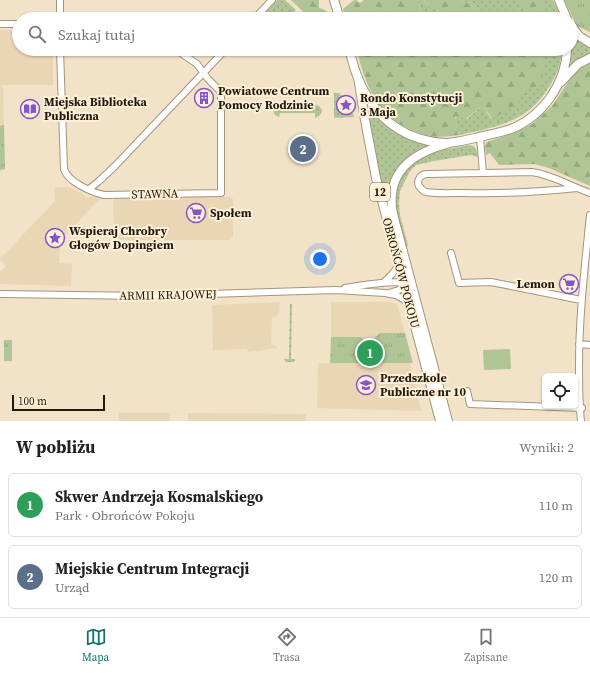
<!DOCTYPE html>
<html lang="pl">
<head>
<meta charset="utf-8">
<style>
  :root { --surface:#fff; --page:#f2f2f2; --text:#222; --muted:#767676; --line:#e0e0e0; --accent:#0f766e }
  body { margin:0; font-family:"Source Serif 4",serif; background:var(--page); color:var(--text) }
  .controls { position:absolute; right:12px; bottom:12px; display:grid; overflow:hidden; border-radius:6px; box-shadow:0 1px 3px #0004 }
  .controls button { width:36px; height:36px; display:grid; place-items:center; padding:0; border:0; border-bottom:1px solid var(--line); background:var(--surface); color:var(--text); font:20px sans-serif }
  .scale { position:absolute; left:12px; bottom:10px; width:93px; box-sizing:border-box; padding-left:4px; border:2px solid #1f1a10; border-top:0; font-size:11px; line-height:14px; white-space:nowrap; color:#1f1a10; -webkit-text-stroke:3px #ffefd5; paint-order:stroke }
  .you { position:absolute; left:320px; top:259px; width:14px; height:14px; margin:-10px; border:3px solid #fff; border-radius:50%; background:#1a73e8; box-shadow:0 0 0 6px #1a73e833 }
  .badge { display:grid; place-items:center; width:26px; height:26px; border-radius:50%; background:var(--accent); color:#fff; font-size:13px; font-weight:700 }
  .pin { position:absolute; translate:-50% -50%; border:2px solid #fff; box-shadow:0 1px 4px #0006 }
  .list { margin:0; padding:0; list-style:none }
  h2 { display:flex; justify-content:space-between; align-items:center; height:52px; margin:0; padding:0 16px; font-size:17px }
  h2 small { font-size:13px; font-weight:400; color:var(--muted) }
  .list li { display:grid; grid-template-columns:26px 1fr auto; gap:12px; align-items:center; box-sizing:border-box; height:64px; margin:0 8px 8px; padding:0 8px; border:1px solid var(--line); border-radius:6px }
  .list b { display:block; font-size:15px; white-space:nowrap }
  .list p { margin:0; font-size:13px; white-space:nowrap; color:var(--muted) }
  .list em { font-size:13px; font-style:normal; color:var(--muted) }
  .icon { flex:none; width:22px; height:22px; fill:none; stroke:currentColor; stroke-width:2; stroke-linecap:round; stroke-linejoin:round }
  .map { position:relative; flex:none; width:590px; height:421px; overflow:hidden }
  .search { position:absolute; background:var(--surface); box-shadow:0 1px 3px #0004; left:12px; right:12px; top:12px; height:44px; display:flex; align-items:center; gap:10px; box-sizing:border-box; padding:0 14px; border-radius:22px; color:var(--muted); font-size:15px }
  .sheet { height:196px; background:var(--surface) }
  nav { display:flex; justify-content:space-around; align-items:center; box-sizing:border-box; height:56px; border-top:1px solid var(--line); background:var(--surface); font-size:11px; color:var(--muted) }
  nav a { display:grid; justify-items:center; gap:2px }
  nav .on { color:var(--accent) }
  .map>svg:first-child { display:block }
  .built { fill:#e9d6b5 }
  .grass { fill:url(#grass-dots) }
  .forest { fill:url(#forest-firs) }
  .park { fill:url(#park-tufts) }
  .garden { fill:#b0c595 }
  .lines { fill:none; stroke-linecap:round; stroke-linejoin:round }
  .minor-casing { stroke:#a4957d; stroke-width:8 }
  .major-casing { stroke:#a4957d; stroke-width:10 }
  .minor { stroke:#fff; stroke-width:6 }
  .major { stroke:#fff; stroke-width:8 }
  .labels { text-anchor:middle; stroke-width:4; stroke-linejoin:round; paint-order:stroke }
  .shield { fill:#ffefd5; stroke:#625a4b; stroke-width:1 }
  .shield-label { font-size:11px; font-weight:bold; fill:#1f1a10 }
  .poi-label { font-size:12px; font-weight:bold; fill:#1f1a10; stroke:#ffefd5; text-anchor:start }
  .street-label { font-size:12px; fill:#1f1a10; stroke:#ffefd5 }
</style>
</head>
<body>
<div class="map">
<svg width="590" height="421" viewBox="0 0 590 421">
  <defs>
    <pattern id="grass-dots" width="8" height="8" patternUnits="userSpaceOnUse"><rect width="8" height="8" fill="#b0c595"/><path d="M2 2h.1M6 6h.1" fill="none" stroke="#97a97f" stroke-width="1.8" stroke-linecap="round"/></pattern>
    <pattern id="forest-firs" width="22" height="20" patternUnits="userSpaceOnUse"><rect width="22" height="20" fill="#b0c595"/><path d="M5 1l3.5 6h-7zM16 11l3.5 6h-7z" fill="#97a97f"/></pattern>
    <pattern id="park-tufts" width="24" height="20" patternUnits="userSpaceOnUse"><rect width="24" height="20" fill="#b0c595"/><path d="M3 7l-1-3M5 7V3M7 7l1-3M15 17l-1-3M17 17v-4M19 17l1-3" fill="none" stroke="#97a97f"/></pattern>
  </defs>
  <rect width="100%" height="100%" fill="#f1e2c8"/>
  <path class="built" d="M 0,30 L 19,30 L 19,49 L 53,49 L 53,85 L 3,85 L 4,125 L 0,126 Z
    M 63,187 L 70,188 L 81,193 L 86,197 L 101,197 L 60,241 L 59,263 L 72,264 L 71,286 L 0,284 L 0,272 L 6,266 L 0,260 L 0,259 L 55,201 L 54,188 Z
    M 116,197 L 230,197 L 233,199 L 233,236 L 230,240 L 120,240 L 114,231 L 113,202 Z
    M 280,302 L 279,313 L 276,316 L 272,318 L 271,344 L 275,345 L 278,348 L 248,352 L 247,349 L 213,350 L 212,305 Z
    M 331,302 L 389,302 L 394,303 L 397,305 L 398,307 L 405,333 L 380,333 L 367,345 L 331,337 Z
    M 410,362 L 421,411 L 317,408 L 318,363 Z
    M 119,413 L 170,413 L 170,421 L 119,421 Z
    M 188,413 L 306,414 L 306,421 L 188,421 Z"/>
  <path class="grass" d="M 277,0 L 285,0 L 296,10 L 290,16 L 289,19 L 267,19 L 267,11 Z
    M 417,0 L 424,0 L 425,3 L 437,10 L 446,19 L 422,19 L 419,6 Z
    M 462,0 L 553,0 L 559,13 L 560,19 L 521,19 L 515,10 L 479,10 L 463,1 Z
    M 574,34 L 581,43 L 590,48 L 590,54 L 580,58 L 571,64 L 570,63 L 572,36 Z
    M 532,49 L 562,49 C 561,65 557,74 549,87 C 527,123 497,126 459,135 L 455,116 L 467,119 L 483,105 L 491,119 L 525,89 L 538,89 L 543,62 Z
    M 334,93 L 339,93 L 346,100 C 342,106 344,111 352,111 L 354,117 L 335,118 L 334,116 Z
    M 280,104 L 280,109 L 315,109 L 315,105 C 319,105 322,108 322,112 L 319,116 L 315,118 L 315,113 L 280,113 L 279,117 L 275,115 L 273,110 L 275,106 Z
    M 366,105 L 368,105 C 391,131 399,138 433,145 C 428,146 422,148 418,150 C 399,161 389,181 387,203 L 386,204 L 380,176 Z
    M 469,145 C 476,146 477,150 478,157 L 471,155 L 434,161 L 416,165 L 410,171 L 400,191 L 399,203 L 400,215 L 408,245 L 405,248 C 402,237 398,226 396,215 C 394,202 395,192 401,179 C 412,153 444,150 469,145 Z
    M 290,304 L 292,304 L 291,359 L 295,359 L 295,361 L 293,362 L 286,362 L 284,359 L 289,359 Z"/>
  <path class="forest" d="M 291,0 L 319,0 L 319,8 C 326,9 329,14 331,19 L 311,19 Z
    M 354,0 L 356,0 L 360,3 L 364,0 L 417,0 L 419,6 L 422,19 L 346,19 L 343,9 Z
    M 424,0 L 462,0 L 463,1 L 479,10 L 515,10 L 521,19 L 446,19 L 437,10 L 425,3 Z
    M 518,0 L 543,0 L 542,3 L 550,19 L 538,19 L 532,11 L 525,9 Z
    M 356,49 L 532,49 L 543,62 L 542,86 L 538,89 L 525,89 L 519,94 L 518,104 L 492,119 L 483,105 L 466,119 L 455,116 L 459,135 C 450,136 440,138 431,136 C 415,134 391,121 381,108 C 368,92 362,69 356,49 Z
    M 590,63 L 590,186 L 549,168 L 534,164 L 499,165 L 490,153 L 486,155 L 485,146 L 487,142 L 519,131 L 532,124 L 552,106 L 572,76 L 577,70 Z"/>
  <path class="park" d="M 564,0 L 590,0 L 590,32 L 577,26 Z
    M 4,125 L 5,169 L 0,170 L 0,126 Z
    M 380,333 L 405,333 L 413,363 L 330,363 L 331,337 L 361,337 L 367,344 Z
    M 4,340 L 12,340 L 12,361 L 4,361 Z"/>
  <path class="garden" d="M 510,349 L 511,369 L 484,370 L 483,350 Z"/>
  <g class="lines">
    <defs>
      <path id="minor" d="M 60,19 L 60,0
        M 254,19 L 272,0
        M 0,24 L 19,24
        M 60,49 L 64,169 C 68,182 91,192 104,195 L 221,193 L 221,95 L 219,90 L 208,79 L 197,64 L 175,49
        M 480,137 L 483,173
        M 577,188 C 539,192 501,194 463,193 C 451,193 438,194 426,192 C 423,191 421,189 419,186 C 416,180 421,174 427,174 L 532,172 C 553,175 570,186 590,193
        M 89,189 L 98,182 L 115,166 L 226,49
        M 451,253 L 459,283 L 491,282 L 581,300
        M 383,283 C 390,277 395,272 399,264
        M 345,288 C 362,285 391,280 408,283
        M 389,293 L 405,288 L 408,286
        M 0,294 L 147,296 L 336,290 L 385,293 L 396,295 L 403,299 L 409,304
        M 579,344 L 590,345
        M 467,391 L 470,404 L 582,408
        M 581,421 C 579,402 579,384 579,366 C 579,315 585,265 590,215"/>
      <path id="major" d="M 334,0 L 340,19
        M 559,0 L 567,19
        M 571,25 L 579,36 L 590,43
        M 349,49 C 352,59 354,69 358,78 C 365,96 378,115 394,126 C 409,137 430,143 448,143 C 457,142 467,140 475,138 C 487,135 499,133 511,129 C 543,116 566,83 567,49
        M 358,77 L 365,120 L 376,178 L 440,421
        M 561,82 L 578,64 L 590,58
        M 448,421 L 397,229 C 395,222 393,215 392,208 C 388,168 416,152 450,143"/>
    </defs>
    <use href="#minor" class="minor-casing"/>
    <use href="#major" class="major-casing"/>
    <use href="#minor" class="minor"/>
    <use href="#major" class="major"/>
  </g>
  <defs>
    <symbol id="building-ring" viewBox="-11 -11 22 22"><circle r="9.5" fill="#ffefd5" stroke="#8553cb" stroke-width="1.5"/><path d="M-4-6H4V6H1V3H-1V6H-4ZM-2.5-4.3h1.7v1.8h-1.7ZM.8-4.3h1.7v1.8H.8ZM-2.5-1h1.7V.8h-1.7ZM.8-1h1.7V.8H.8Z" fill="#8553cb"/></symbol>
    <symbol id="sight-ring" viewBox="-11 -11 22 22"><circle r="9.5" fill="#ffefd5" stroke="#8553cb" stroke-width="1.5"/><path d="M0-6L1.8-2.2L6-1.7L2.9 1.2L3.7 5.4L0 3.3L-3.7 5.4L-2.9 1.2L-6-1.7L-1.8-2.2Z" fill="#8553cb"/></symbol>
    <symbol id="library-ring" viewBox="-11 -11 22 22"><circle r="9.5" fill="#ffefd5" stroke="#8553cb" stroke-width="1.5"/><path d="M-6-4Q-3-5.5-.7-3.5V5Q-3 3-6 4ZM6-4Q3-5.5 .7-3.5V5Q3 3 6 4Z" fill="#8553cb"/></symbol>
    <symbol id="supermarket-ring" viewBox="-11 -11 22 22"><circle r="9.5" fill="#ffefd5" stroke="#8553cb" stroke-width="1.5"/><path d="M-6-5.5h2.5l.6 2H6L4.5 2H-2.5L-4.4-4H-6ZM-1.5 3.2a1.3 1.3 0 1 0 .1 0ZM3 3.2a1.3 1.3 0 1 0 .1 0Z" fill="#8553cb"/></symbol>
    <symbol id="school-ring" viewBox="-11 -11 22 22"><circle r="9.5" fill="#ffefd5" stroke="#8553cb" stroke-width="1.5"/><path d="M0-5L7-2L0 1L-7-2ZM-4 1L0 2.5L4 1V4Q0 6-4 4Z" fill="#8553cb"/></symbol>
  </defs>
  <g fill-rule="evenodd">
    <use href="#building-ring" x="193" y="87" width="22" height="22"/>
    <use href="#sight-ring" x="335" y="94" width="22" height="22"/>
    <use href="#library-ring" x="19" y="98" width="22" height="22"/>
    <use href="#supermarket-ring" x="185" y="202" width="22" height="22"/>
    <use href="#sight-ring" x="44" y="227" width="22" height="22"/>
    <use href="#supermarket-ring" x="558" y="273" width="22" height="22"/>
    <use href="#school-ring" x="355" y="374" width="22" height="22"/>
  </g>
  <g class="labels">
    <rect class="shield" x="370" y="183" width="20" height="18" rx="3"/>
    <g class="shield-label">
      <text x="380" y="196">12</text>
    </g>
    <g class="poi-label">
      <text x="218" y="95">Powiatowe Centrum<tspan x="218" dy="14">Pomocy Rodzinie</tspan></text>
      <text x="360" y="102">Rondo Konstytucji<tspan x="360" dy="14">3 Maja</tspan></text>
      <text x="44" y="106">Miejska Biblioteka<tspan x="44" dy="14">Publiczna</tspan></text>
      <text x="210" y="217">Społem</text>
      <text x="69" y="235">Wspieraj Chrobry<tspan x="69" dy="14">Głogów Dopingiem</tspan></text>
      <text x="555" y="288" text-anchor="end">Lemon</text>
      <text x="380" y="382">Przedszkole<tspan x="380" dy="14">Publiczne nr 10</tspan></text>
    </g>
    <g class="street-label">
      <text transform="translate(155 194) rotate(-1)" y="4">STAWNA</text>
      <text transform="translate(401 273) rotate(75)" y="4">OBROŃCÓW POKOJU</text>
      <text transform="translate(168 295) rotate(-1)" y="4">ARMII KRAJOWEJ</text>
    </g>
  </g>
</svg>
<div class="controls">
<button><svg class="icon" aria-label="locate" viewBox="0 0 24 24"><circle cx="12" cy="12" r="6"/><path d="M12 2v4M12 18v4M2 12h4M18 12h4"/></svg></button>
</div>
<div class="scale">100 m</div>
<div class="you"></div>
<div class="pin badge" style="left:370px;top:353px;background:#2e9e5b">1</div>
<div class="pin badge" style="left:303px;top:149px;background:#5c6f8a">2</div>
<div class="search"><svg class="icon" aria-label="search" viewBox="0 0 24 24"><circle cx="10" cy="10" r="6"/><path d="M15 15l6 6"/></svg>Szukaj tutaj</div>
</div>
<section class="sheet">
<h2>W pobliżu<small>Wyniki: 2</small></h2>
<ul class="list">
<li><span class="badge" style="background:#2e9e5b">1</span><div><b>Skwer Andrzeja Kosmalskiego</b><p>Park · Obrońców Pokoju</p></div><em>110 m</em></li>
<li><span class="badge" style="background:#5c6f8a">2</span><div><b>Miejskie Centrum Integracji</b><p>Urząd</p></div><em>120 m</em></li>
</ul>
</section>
<nav>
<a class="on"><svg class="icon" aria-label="map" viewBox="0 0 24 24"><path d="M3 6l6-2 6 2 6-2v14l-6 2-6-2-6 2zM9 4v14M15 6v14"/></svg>Mapa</a>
<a><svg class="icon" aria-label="directions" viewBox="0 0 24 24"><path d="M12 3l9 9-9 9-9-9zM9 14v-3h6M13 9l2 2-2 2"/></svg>Trasa</a>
<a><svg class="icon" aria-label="saved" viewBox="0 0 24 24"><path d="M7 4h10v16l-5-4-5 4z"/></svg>Zapisane</a>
</nav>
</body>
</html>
